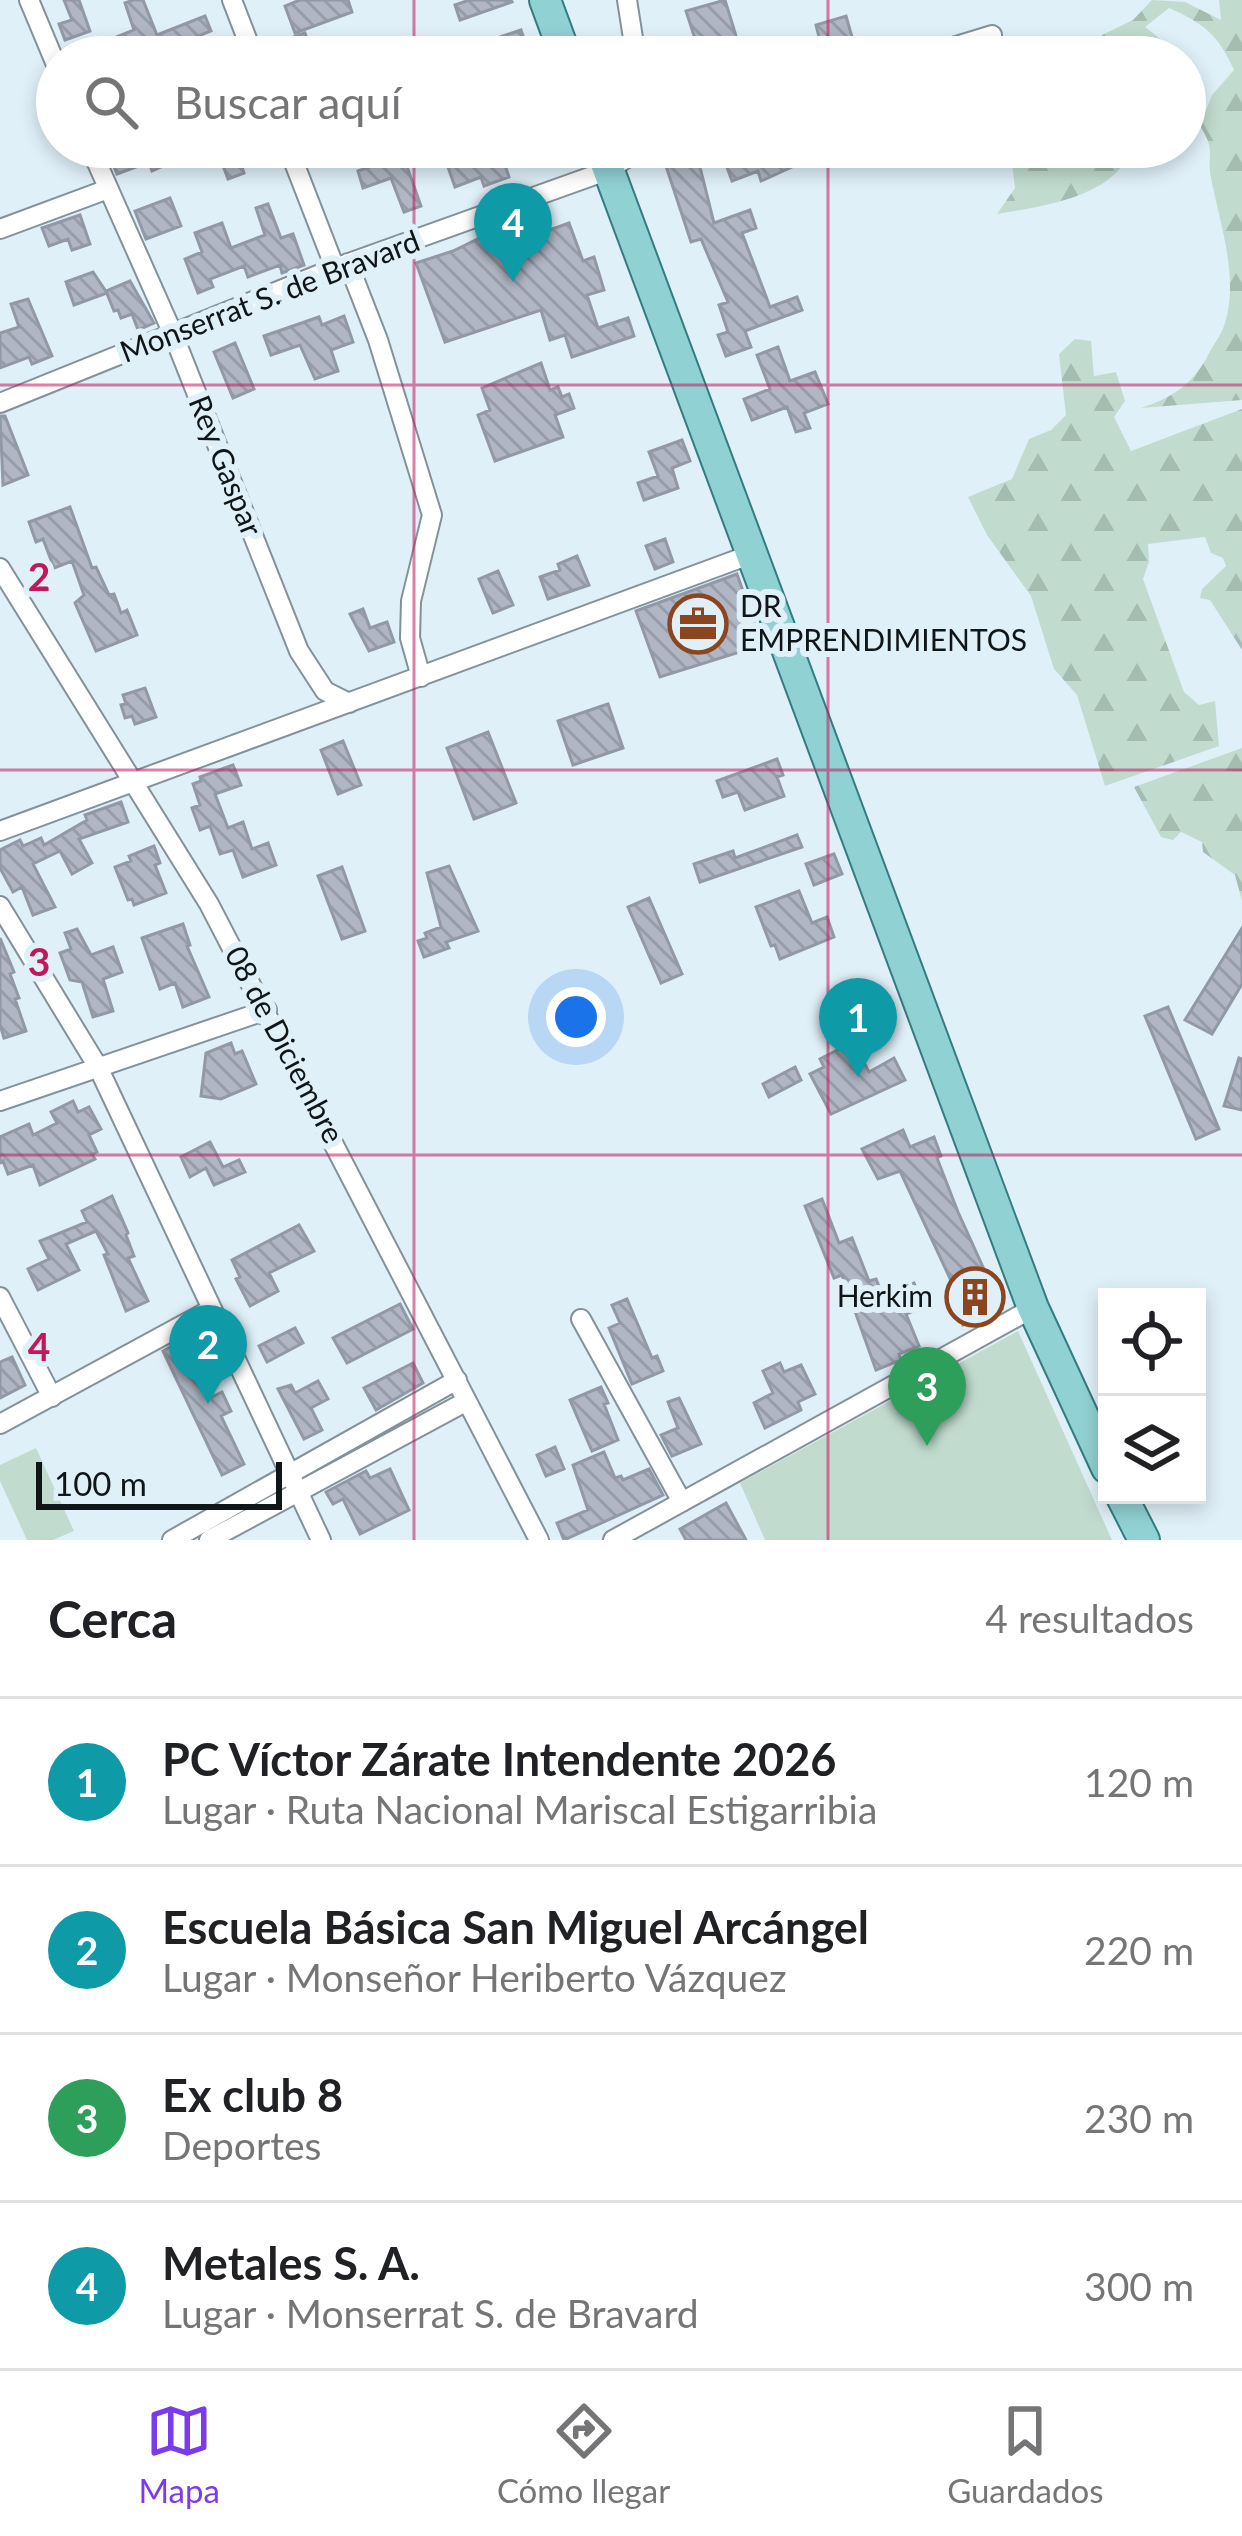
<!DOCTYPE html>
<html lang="es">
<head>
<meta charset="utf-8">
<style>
  :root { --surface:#fff; --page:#f2f2f2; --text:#202124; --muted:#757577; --line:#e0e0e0; --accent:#7c3aed }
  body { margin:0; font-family:Lato,sans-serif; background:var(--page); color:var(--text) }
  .controls { position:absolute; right:36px; bottom:36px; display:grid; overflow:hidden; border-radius:0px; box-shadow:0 6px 18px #0003 }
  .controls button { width:108px; height:108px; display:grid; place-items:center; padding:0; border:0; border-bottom:3px solid var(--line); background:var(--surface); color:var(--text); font:60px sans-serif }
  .scale { position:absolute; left:36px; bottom:30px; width:246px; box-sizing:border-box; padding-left:12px; border:6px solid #101518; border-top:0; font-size:33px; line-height:42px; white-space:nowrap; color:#101518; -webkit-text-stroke:9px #e0f0f9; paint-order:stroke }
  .you { position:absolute; left:576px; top:1017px; width:42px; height:42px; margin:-30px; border:9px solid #fff; border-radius:50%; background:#1a73e8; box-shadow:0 0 0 18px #1a73e833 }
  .badge { display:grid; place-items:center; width:78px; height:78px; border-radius:50%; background:var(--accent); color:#fff; font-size:39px; font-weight:700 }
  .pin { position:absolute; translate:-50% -99px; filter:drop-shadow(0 3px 6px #0008) }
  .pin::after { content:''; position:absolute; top:63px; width:42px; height:36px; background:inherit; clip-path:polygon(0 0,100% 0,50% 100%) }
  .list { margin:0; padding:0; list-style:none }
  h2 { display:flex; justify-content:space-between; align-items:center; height:156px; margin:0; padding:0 48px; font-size:51px }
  h2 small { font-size:39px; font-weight:400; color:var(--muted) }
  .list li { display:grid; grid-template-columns:78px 1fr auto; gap:36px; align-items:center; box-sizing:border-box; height:168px; padding:0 48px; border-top:3px solid var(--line) }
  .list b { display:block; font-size:45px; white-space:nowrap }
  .list p { margin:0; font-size:39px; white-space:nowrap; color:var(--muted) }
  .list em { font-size:39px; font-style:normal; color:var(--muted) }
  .icon { flex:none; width:66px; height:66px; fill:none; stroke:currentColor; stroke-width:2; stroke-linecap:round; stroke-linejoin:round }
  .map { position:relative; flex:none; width:1242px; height:1540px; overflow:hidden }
  .search { position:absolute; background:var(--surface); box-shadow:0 6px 18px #0003; left:36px; right:36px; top:36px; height:132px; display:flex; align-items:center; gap:30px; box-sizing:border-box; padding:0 42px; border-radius:66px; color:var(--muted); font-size:45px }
  .sheet { height:828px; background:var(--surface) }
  nav { display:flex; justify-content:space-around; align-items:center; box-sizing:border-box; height:168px; border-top:3px solid var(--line); background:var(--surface); font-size:33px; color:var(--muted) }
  nav a { display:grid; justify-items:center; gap:6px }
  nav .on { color:var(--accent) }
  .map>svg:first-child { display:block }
  .forest { fill:url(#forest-firs) }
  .garden { fill:#c1dccf }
  .building { fill:url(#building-back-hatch); stroke:#9398a6; stroke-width:3 }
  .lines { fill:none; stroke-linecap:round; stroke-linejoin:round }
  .minor-casing { stroke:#839199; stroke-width:22 }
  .primary-casing { stroke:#337c80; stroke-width:34 }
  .minor { stroke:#fff; stroke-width:18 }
  .primary { stroke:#90d1d4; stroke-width:30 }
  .grid { fill:none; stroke:#c2185b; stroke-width:3; stroke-opacity:0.55 }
  .labels { text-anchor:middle; stroke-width:12; stroke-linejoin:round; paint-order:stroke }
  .street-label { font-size:30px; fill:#101518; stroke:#e0f0f9 }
  .poi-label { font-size:30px; fill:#101518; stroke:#e0f0f9; text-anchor:start }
  .grid-label { font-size:39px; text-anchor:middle; font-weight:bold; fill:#c2185b; stroke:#e0f0f9; stroke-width:12; stroke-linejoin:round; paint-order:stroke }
</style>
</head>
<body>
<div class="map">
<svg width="1242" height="1540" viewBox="0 0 1242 1540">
  <defs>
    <pattern id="forest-firs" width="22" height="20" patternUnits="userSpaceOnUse" patternTransform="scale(3)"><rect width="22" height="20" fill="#c1dccf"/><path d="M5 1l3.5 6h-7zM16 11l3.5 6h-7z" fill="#a5bcb1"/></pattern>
    <pattern id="building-back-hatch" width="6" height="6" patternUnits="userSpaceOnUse" patternTransform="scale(3)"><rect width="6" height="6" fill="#b0b6c4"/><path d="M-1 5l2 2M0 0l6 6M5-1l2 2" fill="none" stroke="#969ca8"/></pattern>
  </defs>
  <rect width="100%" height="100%" fill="#e0f0f9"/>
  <path class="forest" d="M 1152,0 L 1185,2 L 1221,20 L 1219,0 L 1242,0 L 1242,400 L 1141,408 C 1171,398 1190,386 1206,359 C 1211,348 1220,337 1224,326 C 1240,280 1220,224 1211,178 C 1206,152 1217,153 1200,126 L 1212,95 L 1234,70 C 1218,35 1205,24 1169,8 L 1145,27 L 1184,57 L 1107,57 L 1094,48 L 1074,57 L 1024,57 L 1054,41 L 1100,36 L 1133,20 Z
    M 1010,147 L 1036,147 L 1046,157 L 1103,149 L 1129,155 C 1109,198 1039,207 997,214 L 1015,188 Z
    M 1075,339 L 1091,341 L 1094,376 L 1116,372 L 1125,401 L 1114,417 L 1131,451 L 1242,409 L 1242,650 L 1210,600 L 1200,598 L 1202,589 L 1226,566 L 1223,558 L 1211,553 L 1205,537 L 1148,544 L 1149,562 L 1143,579 L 1184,692 L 1199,705 L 1215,701 L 1219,746 L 1105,786 L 1077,695 L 1054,669 L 1031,596 L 987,535 L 968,497 L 1012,479 L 1029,439 L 1051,430 L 1066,415 L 1059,354 Z
    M 1242,748 L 1242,901 L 1235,875 L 1203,852 L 1202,842 L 1181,832 L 1173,840 L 1161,837 L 1134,787 Z"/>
  <path class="garden" d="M 1018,1331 L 1112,1540 L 765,1540 L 740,1483 Z
    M 36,1448 L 74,1531 L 53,1540 L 27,1540 L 0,1481 L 0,1465 Z"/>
  <path class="building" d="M 64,0 L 79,0 L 90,31 L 65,40 L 59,24 L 72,20 Z
    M 133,0 L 143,0 L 157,35 L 205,16 L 211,31 L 146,57 L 67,57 L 134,30 L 125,3 Z
    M 300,0 L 348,0 L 352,12 L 295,33 L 285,6 Z
    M 469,0 L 511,0 L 512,2 L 460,20 L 455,5 Z
    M 725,0 L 737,39 L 740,57 L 721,57 L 717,46 L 699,51 L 686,11 Z
    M 846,16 L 852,37 L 821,45 L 816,25 Z
    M 521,30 L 527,47 L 503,55 L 497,38 Z
    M 305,33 L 310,47 L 283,57 L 267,57 L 265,47 Z
    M 106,147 L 164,147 L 170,163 L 152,171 L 149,162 L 117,174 Z
    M 216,147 L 235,147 L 244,173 L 228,179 Z
    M 441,147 L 499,147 L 509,177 L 484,186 L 481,177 L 455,187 Z
    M 673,147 L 787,147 L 794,166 L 761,181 L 758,171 L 732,181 L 724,159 L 700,167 L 714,223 L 750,210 L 756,228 L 742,233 L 770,307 L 797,297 L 802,310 L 745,331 L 751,347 L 726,356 L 718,335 L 728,332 L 719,305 L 728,302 L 701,239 L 691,242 L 665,163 L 672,160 Z
    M 403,155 L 421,206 L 404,212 L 391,178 L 363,188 L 358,171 Z
    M 170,198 L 181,226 L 146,239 L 135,211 Z
    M 268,204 L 281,238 L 293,234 L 304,265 L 282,273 L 280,265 L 248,277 L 244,266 L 210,279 L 213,287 L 198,293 L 185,259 L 202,252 L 195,233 L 222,223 L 231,248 L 265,235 L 256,208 Z
    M 529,214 L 536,235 L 569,223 L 583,261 L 594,257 L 604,290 L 587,295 L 598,328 L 628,318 L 634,336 L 572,357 L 565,335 L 550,340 L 541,310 L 445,342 L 416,263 L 453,251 Z
    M 80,215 L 90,244 L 72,250 L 68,239 L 49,246 L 42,228 Z
    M 93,272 L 107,293 L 74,305 L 66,282 Z
    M 130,281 L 154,323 L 138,330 L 132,314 L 121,318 L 118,310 L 114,311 L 106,291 Z
    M 28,299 L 52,356 L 32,364 L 29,357 L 0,368 L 0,333 L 19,327 L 11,304 Z
    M 344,316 L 353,342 L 331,350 L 338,371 L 315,379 L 300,345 L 271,355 L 264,336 L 319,317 L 322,325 Z
    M 235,343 L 254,389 L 233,398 L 214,352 Z
    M 778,347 L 790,381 L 815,372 L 828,404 L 804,413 L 810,428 L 796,432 L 787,407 L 752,420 L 744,399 L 770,389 L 757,355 Z
    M 541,363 L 550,390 L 558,387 L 562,397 L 569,394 L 574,408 L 555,415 L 563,437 L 495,461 L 478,415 L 490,410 L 482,388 Z
    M 0,416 L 5,416 L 28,475 L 3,485 Z
    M 682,440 L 690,461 L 672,468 L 678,488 L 644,500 L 638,483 L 658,476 L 649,452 Z
    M 70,507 L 92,568 L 96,567 L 109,595 L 114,594 L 121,613 L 127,610 L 137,635 L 96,651 L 75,603 L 84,595 L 72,561 L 54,568 L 43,539 L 36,542 L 29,522 Z
    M 665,539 L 673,562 L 655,569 L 646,546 Z
    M 577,556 L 589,585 L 548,599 L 540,577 L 560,570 L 558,564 Z
    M 498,571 L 513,605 L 493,613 L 479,579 Z
    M 737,574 L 762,645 L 660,677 L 636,611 Z
    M 363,609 L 370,628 L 387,622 L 394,642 L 369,651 L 350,614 Z
    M 145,688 L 156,717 L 135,724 L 132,716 L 125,718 L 121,705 L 126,704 L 123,695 Z
    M 608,704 L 623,748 L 573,765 L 558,721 Z
    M 488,732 L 516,803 L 474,819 L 447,748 Z
    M 343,741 L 361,785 L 338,794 L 321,750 Z
    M 777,759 L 783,775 L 777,777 L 784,796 L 745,810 L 738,792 L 723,797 L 717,781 Z
    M 233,765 L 241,785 L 215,794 L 228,828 L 243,822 L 252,849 L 268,843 L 276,865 L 243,877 L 233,850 L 220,854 L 210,826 L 200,830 L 192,808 L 200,805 L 193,784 L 201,781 L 200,777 Z
    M 121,802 L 128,822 L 79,839 L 92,863 L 72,874 L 60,851 L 33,864 L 55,907 L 33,915 L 22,887 L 13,892 L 0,868 L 0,850 L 20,840 L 23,846 L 41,838 L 44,845 L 87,820 L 85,815 Z
    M 797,835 L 802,847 L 700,882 L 694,864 L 733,851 L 735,858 Z
    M 154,846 L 160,863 L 155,865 L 166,893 L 134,905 L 132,899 L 128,900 L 115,867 L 131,861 L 129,856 Z
    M 834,854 L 842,874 L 814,885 L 806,864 Z
    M 449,866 L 478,931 L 446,942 L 449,948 L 424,957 L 418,941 L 427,938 L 425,933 L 441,927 L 427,873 Z
    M 342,867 L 365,931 L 342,939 L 318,876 Z
    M 799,891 L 812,923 L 827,917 L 834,937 L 780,959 L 775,945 L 771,946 L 756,907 Z
    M 649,898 L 682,974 L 661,983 L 628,907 Z
    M 183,924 L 190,945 L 187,946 L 209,997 L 183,1007 L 175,983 L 160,989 L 142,938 Z
    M 1242,928 L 1242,984 L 1212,1034 L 1185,1020 Z
    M 77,929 L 91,955 L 113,947 L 122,972 L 103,979 L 113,1011 L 93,1017 L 82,982 L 70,980 L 60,953 L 71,949 L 65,933 Z
    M 0,938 L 14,972 L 10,974 L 19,998 L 15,999 L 26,1031 L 4,1038 L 0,1025 Z
    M 1168,1007 L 1219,1129 L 1196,1139 L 1145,1016 Z
    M 853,1042 L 869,1072 L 894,1058 L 905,1080 L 831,1114 L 810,1074 L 824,1067 L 820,1059 Z
    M 231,1043 L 235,1054 L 242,1051 L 256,1084 L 221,1099 L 201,1096 L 206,1053 Z
    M 1239,1058 L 1242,1059 L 1242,1110 L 1224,1106 Z
    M 795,1067 L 801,1080 L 769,1097 L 763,1084 Z
    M 73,1101 L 78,1112 L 89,1107 L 101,1129 L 89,1135 L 97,1152 L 92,1154 L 95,1159 L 40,1185 L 33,1165 L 8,1174 L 3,1161 L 0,1163 L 0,1137 L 29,1124 L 33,1135 L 57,1123 L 51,1112 Z
    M 903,1130 L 910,1147 L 934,1137 L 941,1156 L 937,1158 L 958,1212 L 1002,1309 L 963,1325 L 953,1285 L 900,1171 L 878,1179 L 862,1149 Z
    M 210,1142 L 223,1167 L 239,1160 L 245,1172 L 214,1185 L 206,1168 L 190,1177 L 181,1157 Z
    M 112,1196 L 128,1233 L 126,1235 L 134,1256 L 128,1258 L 148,1301 L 126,1311 L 104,1255 L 108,1254 L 96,1231 L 66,1244 L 79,1270 L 38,1290 L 28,1269 L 49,1259 L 40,1241 L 87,1222 L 82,1211 Z
    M 822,1199 L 839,1243 L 852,1238 L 869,1281 L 876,1279 L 883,1296 L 914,1283 L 924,1307 L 906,1314 L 919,1346 L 899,1354 L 901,1360 L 876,1370 L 842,1275 L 834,1278 L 805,1206 Z
    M 299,1225 L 314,1251 L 269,1273 L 278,1291 L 250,1306 L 236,1279 L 240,1277 L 232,1260 Z
    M 627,1299 L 652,1358 L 657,1356 L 663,1371 L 632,1384 L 609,1328 L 620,1323 L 612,1305 Z
    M 400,1304 L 413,1329 L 347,1363 L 333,1338 Z
    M 295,1328 L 303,1343 L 267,1362 L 259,1346 Z
    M 184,1339 L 212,1397 L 222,1392 L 231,1411 L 221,1416 L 244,1464 L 222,1475 L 163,1351 Z
    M 12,1357 L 25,1385 L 0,1398 L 0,1362 Z
    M 413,1363 L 423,1383 L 376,1410 L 364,1388 Z
    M 780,1363 L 784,1372 L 801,1365 L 815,1394 L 798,1402 L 801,1410 L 765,1428 L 754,1403 L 773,1393 L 763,1371 Z
    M 318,1381 L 328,1399 L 311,1408 L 322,1430 L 304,1439 L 278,1389 L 291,1385 L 295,1393 Z
    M 601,1387 L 608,1403 L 604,1404 L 618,1440 L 592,1451 L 570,1400 Z
    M 679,1398 L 701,1444 L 672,1456 L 661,1435 L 678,1428 L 668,1402 Z
    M 555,1447 L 564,1469 L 546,1476 L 537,1455 Z
    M 604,1452 L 615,1478 L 621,1476 L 623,1480 L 649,1469 L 663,1495 L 564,1540 L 557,1523 L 588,1510 L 573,1465 Z
    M 390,1469 L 409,1510 L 360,1534 L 343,1499 L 333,1504 L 326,1492 L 366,1471 L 370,1478 Z
    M 726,1503 L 746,1540 L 686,1540 L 680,1529 Z"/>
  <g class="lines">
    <defs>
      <path id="minor" d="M 29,0 L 57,67
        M 232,0 L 254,57
        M 627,0 L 636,57
        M 920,57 L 992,35
        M 90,147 L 173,334 L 299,651 L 325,691 L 349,703
        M 288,147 L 335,268
        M 0,229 L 108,189
        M 348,263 L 378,340 L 432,515 L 411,601 L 410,638 L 421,677
        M 0,403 L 335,268 L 609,170 L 643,147
        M 0,568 L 209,904 L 539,1540
        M 0,831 L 752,554
        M 0,906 L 98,1067 L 321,1540
        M 0,1101 L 267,1010
        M 0,1297 L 52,1397
        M 581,1319 L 682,1502
        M 0,1424 L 212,1309
        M 172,1540 L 457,1380
        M 209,1540 L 467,1401
        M 613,1540 L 1033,1308"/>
      <path id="primary" d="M 545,0 L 566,57
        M 600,147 L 1033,1308 L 1107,1468
        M 1121,1495 L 1144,1540"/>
    </defs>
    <use href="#minor" class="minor-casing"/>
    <use href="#primary" class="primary-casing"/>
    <use href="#minor" class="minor"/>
    <use href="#primary" class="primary"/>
  </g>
  <path class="grid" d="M 414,0 L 414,57M 828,0 L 828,57M 414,147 L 414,1540M 828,147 L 828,1540M 0,385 L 1242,385M 0,770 L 1242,770M 0,1155 L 1242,1155"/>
  <defs>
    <symbol id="office-ring" viewBox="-11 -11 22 22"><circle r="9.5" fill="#e0f0f9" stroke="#8c461f" stroke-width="1.5"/><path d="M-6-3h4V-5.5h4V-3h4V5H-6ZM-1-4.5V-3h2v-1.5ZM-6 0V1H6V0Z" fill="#8c461f"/></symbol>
    <symbol id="building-ring" viewBox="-11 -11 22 22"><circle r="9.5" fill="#e0f0f9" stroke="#8c461f" stroke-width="1.5"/><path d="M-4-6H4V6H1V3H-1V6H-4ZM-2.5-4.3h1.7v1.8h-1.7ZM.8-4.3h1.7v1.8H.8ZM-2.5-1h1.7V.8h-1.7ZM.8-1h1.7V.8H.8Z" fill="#8c461f"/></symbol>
  </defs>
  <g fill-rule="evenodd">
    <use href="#office-ring" x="665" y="591" width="66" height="66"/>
    <use href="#building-ring" x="942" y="1264" width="66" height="66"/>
  </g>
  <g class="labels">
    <g class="street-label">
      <text transform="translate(270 297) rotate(-21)" y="10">Monserrat S. de Bravard</text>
      <text transform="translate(225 466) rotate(68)" y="10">Rey Gaspar</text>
      <text transform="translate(284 1045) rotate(62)" y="10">08 de Diciembre</text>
    </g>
    <g class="poi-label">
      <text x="740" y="617">DR<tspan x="740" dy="34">EMPRENDIMIENTOS</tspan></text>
      <text x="933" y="1307" text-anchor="end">Herkim</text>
    </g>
  </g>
  <g class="grid-label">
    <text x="39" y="591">2</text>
    <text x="39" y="976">3</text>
    <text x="39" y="1361">4</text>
  </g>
</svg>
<div class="controls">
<button><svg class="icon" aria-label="locate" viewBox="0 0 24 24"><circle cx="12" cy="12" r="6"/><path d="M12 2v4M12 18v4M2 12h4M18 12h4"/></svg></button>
<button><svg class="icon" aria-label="layers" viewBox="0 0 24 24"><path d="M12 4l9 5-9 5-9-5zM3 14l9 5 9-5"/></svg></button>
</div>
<div class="scale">100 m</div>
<div class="you"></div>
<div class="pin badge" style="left:858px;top:1077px;background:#0f9aa8">1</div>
<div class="pin badge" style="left:208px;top:1404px;background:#0f9aa8">2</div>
<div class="pin badge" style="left:927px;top:1446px;background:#2e9e5b">3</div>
<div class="pin badge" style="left:513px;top:282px;background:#0f9aa8">4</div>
<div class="search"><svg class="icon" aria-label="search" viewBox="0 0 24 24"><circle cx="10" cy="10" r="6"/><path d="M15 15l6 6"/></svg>Buscar aquí</div>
</div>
<section class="sheet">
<h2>Cerca<small>4 resultados</small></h2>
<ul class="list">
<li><span class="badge" style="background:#0f9aa8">1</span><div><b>PC Víctor Zárate Intendente 2026</b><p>Lugar · Ruta Nacional Mariscal Estigarribia</p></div><em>120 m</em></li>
<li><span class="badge" style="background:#0f9aa8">2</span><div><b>Escuela Básica San Miguel Arcángel</b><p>Lugar · Monseñor Heriberto Vázquez</p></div><em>220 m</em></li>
<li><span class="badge" style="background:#2e9e5b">3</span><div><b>Ex club 8</b><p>Deportes</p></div><em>230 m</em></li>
<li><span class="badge" style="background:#0f9aa8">4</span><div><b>Metales S. A.</b><p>Lugar · Monserrat S. de Bravard</p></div><em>300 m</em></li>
</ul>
</section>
<nav>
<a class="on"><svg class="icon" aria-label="map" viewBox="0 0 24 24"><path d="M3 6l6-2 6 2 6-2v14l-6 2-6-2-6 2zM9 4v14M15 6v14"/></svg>Mapa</a>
<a><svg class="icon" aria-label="directions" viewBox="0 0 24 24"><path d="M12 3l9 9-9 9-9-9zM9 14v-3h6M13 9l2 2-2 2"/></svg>Cómo llegar</a>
<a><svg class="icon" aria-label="saved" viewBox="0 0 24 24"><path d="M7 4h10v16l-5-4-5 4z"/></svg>Guardados</a>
</nav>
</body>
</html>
